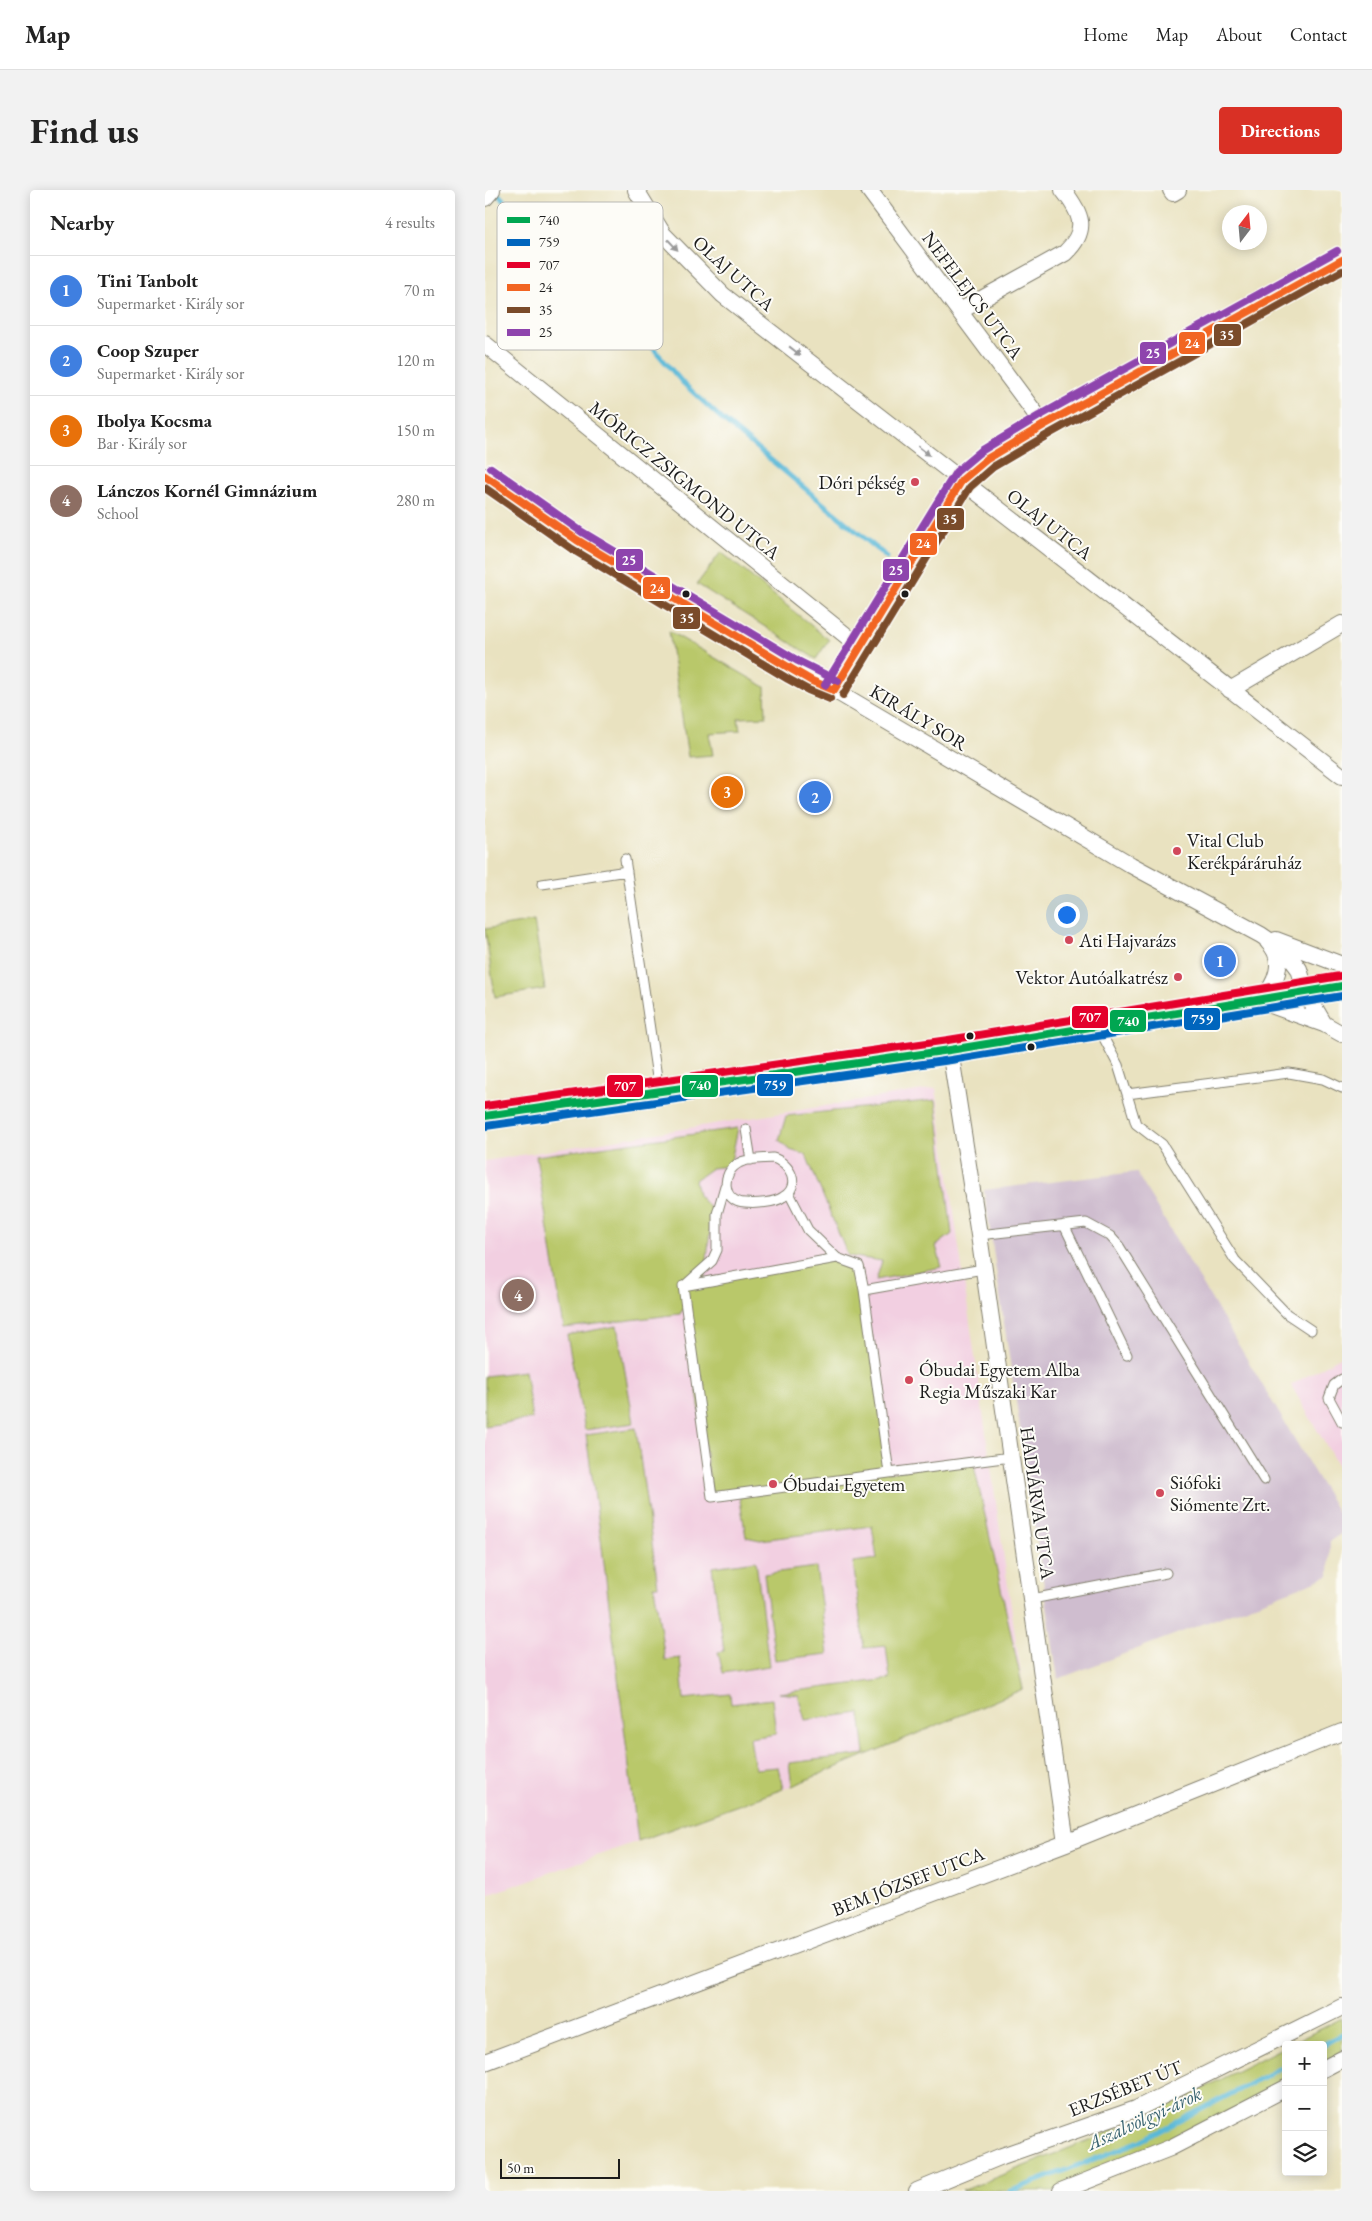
<!DOCTYPE html>
<html lang="en">
<head>
<meta charset="utf-8">
<style>
  :root { --surface:#fff; --page:#f2f2f2; --text:#222; --muted:#767676; --line:#e0e0e0; --accent:#d93025 }
  body { margin:0; font-family:"EB Garamond",serif; background:var(--page); color:var(--text) }
  .controls { position:absolute; right:15px; bottom:15px; display:grid; overflow:hidden; border-radius:5px; box-shadow:0 2px 12px #0003 }
  .controls button { width:45px; height:45px; display:grid; place-items:center; padding:0; border:0; border-bottom:1px solid var(--line); background:var(--surface); color:var(--text); font:25px sans-serif }
  .compass { position:absolute; left:737px; top:15px; width:45px; height:45px; border-radius:50%; background:var(--surface); box-shadow:0 2px 12px #0003; rotate:16deg }
  .scale { position:absolute; left:15px; bottom:12px; width:120px; box-sizing:border-box; padding-left:5px; border:2px solid #1c1c1c; border-top:0; font-size:14px; line-height:18px; white-space:nowrap; color:#1c1c1c; -webkit-text-stroke:4px #fdfcf7; paint-order:stroke }
  .you { position:absolute; left:581px; top:724px; width:18px; height:18px; margin:-12px; border:4px solid #fff; border-radius:50%; background:#1a73e8; box-shadow:0 0 0 8px #1a73e833 }
  .badge { display:grid; place-items:center; width:32px; height:32px; border-radius:50%; background:var(--accent); color:#fff; font-size:16px; font-weight:700 }
  .pin { position:absolute; translate:-50% -50%; border:2px solid #fff; box-shadow:0 1px 5px #0006 }
  .list { margin:0; padding:0; list-style:none }
  h2 { display:flex; justify-content:space-between; align-items:center; height:65px; margin:0; padding:0 20px; font-size:21px }
  h2 small { font-size:16px; font-weight:400; color:var(--muted) }
  .list li { display:grid; grid-template-columns:32px 1fr auto; gap:15px; align-items:center; box-sizing:border-box; height:70px; padding:0 20px; border-top:1px solid var(--line) }
  .list b { display:block; font-size:19px; white-space:nowrap }
  .list p { margin:0; font-size:16px; white-space:nowrap; color:var(--muted) }
  .list em { font-size:16px; font-style:normal; color:var(--muted) }
  .icon { flex:none; width:28px; height:28px; fill:none; stroke:currentColor; stroke-width:2; stroke-linecap:round; stroke-linejoin:round }
  .map { position:relative; flex:none; width:857px; height:2001px; overflow:hidden; border-radius:5px }
  header { display:flex; align-items:center; gap:30px; box-sizing:border-box; height:70px; padding:0 25px; background:var(--surface); border-bottom:1px solid var(--line) }
  header strong { font-size:24px }
  nav { display:flex; gap:28px; margin-inline-start:auto; font-size:18px }
  .intro { display:flex; align-items:center; justify-content:space-between; box-sizing:border-box; height:120px; padding:0 30px }
  h1 { margin:0; font-size:35px }
  .button { padding:12px 22px; border-radius:5px; background:var(--accent); color:#fff; font-size:18px; font-weight:700 }
  main { display:flex; gap:30px; padding:0 30px }
  aside { flex:1; background:var(--surface); border-radius:5px; box-shadow:0 2px 12px #0003 }
  .map>svg:first-child { display:block }
  .built { fill:#f2cfe1 }
  .industrial { fill:#cfbdcf }
  .green { fill:#b9c86a; stroke:#6a7243 }
  .lines { fill:none; stroke-linecap:round; stroke-linejoin:round }
  .stream { stroke:#58b8d7; stroke-width:5 }
  .service-casing { stroke:#827f6e; stroke-width:11 }
  .minor-casing { stroke:#827f6e; stroke-width:18 }
  .secondary-casing { stroke:#827f6e; stroke-width:26 }
  .service { stroke:#fff; stroke-width:9 }
  .minor { stroke:#fff; stroke-width:16 }
  .secondary { stroke:#fce5cf; stroke-width:24 }
  .bus-1-casing { stroke:#fdfcf7; stroke-width:11 }
  .bus-2-casing { stroke:#fdfcf7; stroke-width:11 }
  .bus-3-casing { stroke:#fdfcf7; stroke-width:11 }
  .bus-4-casing { stroke:#fdfcf7; stroke-width:11 }
  .bus-5-casing { stroke:#fdfcf7; stroke-width:11 }
  .bus-6-casing { stroke:#fdfcf7; stroke-width:11 }
  .bus-1 { stroke:#00a651; stroke-width:8 }
  .bus-2 { stroke:#0065bd; stroke-width:8 }
  .bus-3 { stroke:#e4002b; stroke-width:8 }
  .bus-4 { stroke:#f26522; stroke-width:8 }
  .bus-5 { stroke:#7a4b2a; stroke-width:8 }
  .bus-6 { stroke:#8e44ad; stroke-width:8 }
  .oneway { fill:#999 }
  .poi-dot { fill:#d1495b; stroke:#fdfcf7; stroke-width:2 }
  .bus-dot { fill:#1c1c1c; stroke:#fdfcf7; stroke-width:2 }
  .labels { text-anchor:middle; stroke-width:4; stroke-linejoin:round; paint-order:stroke }
  .street-label { font-size:19px; fill:#1c1c1c; stroke:#fdfcf7 }
  .poi-label { font-size:19px; fill:#1c1c1c; stroke:#fdfcf7; text-anchor:start }
  .water-label { font-size:20px; font-style:italic; fill:#376270; stroke:#fdfcf7 }
  .key { fill:#fdfcf7; stroke:#bab9b5; stroke-width:1 }
  .key-label { font-size:14px; fill:#1c1c1c }
  .line-badge { stroke:#fdfcf7; stroke-width:2 }
  .badge-label { font-size:14px; text-anchor:middle; font-weight:bold; fill:#fff }
</style>
</head>
<body>
<header>
<strong>Map</strong>
<nav><a>Home</a><a>Map</a><a>About</a><a>Contact</a></nav>
</header>
<div class="intro"><h1>Find us</h1><a class="button">Directions</a></div>
<main>
<aside>
<h2>Nearby<small>4 results</small></h2>
<ul class="list">
<li><span class="badge" style="background:#3f7fe0">1</span><div><b>Tini Tanbolt</b><p>Supermarket · Király sor</p></div><em>70 m</em></li>
<li><span class="badge" style="background:#3f7fe0">2</span><div><b>Coop Szuper</b><p>Supermarket · Király sor</p></div><em>120 m</em></li>
<li><span class="badge" style="background:#e8710a">3</span><div><b>Ibolya Kocsma</b><p>Bar · Király sor</p></div><em>150 m</em></li>
<li><span class="badge" style="background:#8d6e63">4</span><div><b>Lánczos Kornél Gimnázium</b><p>School</p></div><em>280 m</em></li>
</ul>
</aside>
<div class="map">
<svg width="857" height="2001" viewBox="0 0 857 2001">
  <rect width="100%" height="100%" fill="#fdfcf7"/>
  <filter id="ink" filterUnits="userSpaceOnUse"><feTurbulence type="fractalNoise" baseFrequency=".02" numOctaves="2"/><feDisplacementMap in="SourceGraphic" scale="10" xChannelSelector="R" yChannelSelector="G"/><feConvolveMatrix kernelMatrix="1 2 1 2 8 2 1 2 1" color-interpolation-filters="sRGB"/></filter>
  <filter id="wash" filterUnits="userSpaceOnUse"><feTurbulence type="fractalNoise" baseFrequency=".0096" numOctaves="4" result="noise"/><feDisplacementMap in="SourceGraphic" scale="20" xChannelSelector="R" yChannelSelector="G"/><feGaussianBlur stdDeviation="1.12" result="paint"/><feColorMatrix in="noise" values="0 0 0 0 0 0 0 0 0 0 0 0 0 0 0 0 0 1.4 0 .05"/><feComposite in="paint" operator="in"/></filter>
  <g filter="url(#wash)">
    <rect width="100%" height="100%" fill="#e9e2c0"/>
    <path class="built" d="M 451,898 L 538,1499 L 307,1596 L 0,1706 L 0,971 Z
      M 857,1166 L 857,1283 L 806,1195 Z"/>
    <path class="industrial" d="M 651,982 L 857,1329 L 857,1343 L 845,1351 L 844,1386 L 573,1489 L 499,1000 Z"/>
    <path class="green" d="M 236,362 L 344,450 L 331,469 L 212,394 Z
      M 184,441 L 280,497 L 281,527 L 253,528 L 255,541 L 224,543 L 228,565 L 203,567 Z
      M 49,731 L 60,799 L 10,807 L 0,739 Z
      M 451,910 L 467,1044 L 451,1056 L 457,1077 L 391,1090 L 397,1071 L 363,1066 L 321,965 L 305,960 L 294,950 L 301,926 Z
      M 253,938 L 245,976 L 227,978 L 210,990 L 213,1005 L 227,1020 L 220,1089 L 352,1068 L 374,1076 L 404,1283 L 487,1266 L 538,1499 L 307,1596 L 304,1573 L 380,1564 L 375,1523 L 320,1530 L 313,1505 L 294,1503 L 405,1489 L 401,1456 L 379,1458 L 368,1372 L 392,1369 L 387,1336 L 275,1350 L 261,1347 L 254,1304 L 227,1307 L 200,1116 L 195,1124 L 79,1138 L 51,966 Z
      M 132,1136 L 149,1233 L 100,1240 L 82,1145 Z
      M 40,1181 L 47,1229 L 0,1236 L 0,1186 Z
      M 151,1238 L 173,1396 L 169,1396 L 180,1470 L 195,1468 L 199,1509 L 245,1504 L 246,1514 L 287,1509 L 291,1544 L 265,1548 L 270,1579 L 293,1577 L 298,1599 L 153,1651 L 116,1349 L 101,1245 Z
      M 271,1371 L 284,1476 L 238,1483 L 233,1462 L 239,1461 L 227,1377 Z
      M 331,1377 L 343,1464 L 290,1470 L 279,1384 Z
      M 857,1828 L 857,1865 L 838,1875 L 838,1855 L 804,1855 Z
      M 801,1856 L 801,1895 L 679,1959 L 569,2001 L 477,2001 L 659,1928 Z"/>
    <g class="lines">
      <path class="stream" d="M 14,5 L 26,19 L 59,47 L 91,85 L 163,152 L 197,192 L 237,229 L 402,367
        M 838,1855 L 857,1844
        M 526,2001 L 656,1951 L 801,1875"/>
    </g>
  </g>
  <g filter="url(#ink)">
    <g class="lines">
      <defs>
        <path id="service" d="M 140,669 L 174,901
          M 57,694 L 142,681
          M 613,837 L 633,875 L 642,904 L 804,883 L 838,889 L 857,898
          M 642,904 L 651,934 L 677,954 L 750,1070 L 802,1124 L 826,1140
          M 261,939 L 266,970
          M 288,968 C 305,973 317,996 298,1007 C 290,1013 270,1014 260,1013 C 237,1012 235,983 254,973 C 262,968 278,969 288,968 Z
          M 304,1003 L 323,1040 L 352,1068
          M 579,1035 L 642,1165
          M 494,1045 L 601,1033 L 625,1046 L 634,1056 L 779,1290
          M 199,1096 L 227,1071 L 232,1060 L 232,1024 L 240,996
          M 379,1100 L 374,1076 L 352,1068 L 198,1096 L 227,1307 L 404,1283 L 379,1100 L 498,1079
          M 857,1189 L 849,1195 L 844,1208 L 857,1232
          M 404,1283 L 526,1267
          M 547,1409 L 681,1383"/>
        <path id="minor" d="M 151,0 L 178,44 L 238,105 L 857,586
          M 384,0 L 559,235
          M 686,0 L 688,3 L 693,0
          M 0,8 L 7,0
          M 475,121 L 580,63 C 604,40 597,24 578,0
          M 0,154 L 374,456
          M 0,286 L 92,350 L 308,480 L 327,491 L 349,500 L 646,675 L 776,745 L 801,762 L 814,779 L 821,803 L 839,834
          M 349,500 L 369,465 L 477,290 L 502,269 L 559,235 L 857,70
          M 745,500 L 857,434
          M 791,750 L 857,775
          M 783,752 C 802,770 791,795 775,811 L 839,834 L 857,844
          M 465,860 L 494,1045 L 581,1653
          M 0,1872 L 581,1653 L 857,1542
          M 838,1879 L 857,1869
          M 432,2001 L 517,1966 L 651,1919 L 857,1817
          M 576,2001 L 685,1958 L 801,1898"/>
        <path id="secondary" d="M 0,926 L 465,860 L 857,796"/>
      </defs>
      <use href="#service" class="service-casing"/>
      <use href="#minor" class="minor-casing"/>
      <use href="#secondary" class="secondary-casing"/>
      <use href="#service" class="service"/>
      <use href="#minor" class="minor"/>
      <use href="#secondary" class="secondary"/>
      <defs>
        <path id="bus-1" d="M 0,926 L 465,860 L 857,796"/>
        <path id="bus-2" d="M 1,936 L 466,870 L 857,806"/>
        <path id="bus-3" d="M 0,916 L 463,850 L 855,786"/>
        <path id="bus-4" d="M 0,286 L 92,350 L 308,480 L 327,491 L 349,500
          M 349,500 L 477,290 L 502,269 L 559,235 L 857,70"/>
        <path id="bus-5" d="M 0,298 L 87,359 L 303,489 L 323,500 L 345,509
          M 358,505 L 485,297 L 508,277 L 564,244 L 857,81"/>
        <path id="bus-6" d="M 6,278 L 97,342 L 313,471 L 353,491
          M 340,495 L 471,282 L 496,261 L 554,226 L 852,61"/>
      </defs>
      <use href="#bus-1" class="bus-1-casing"/>
      <use href="#bus-2" class="bus-2-casing"/>
      <use href="#bus-3" class="bus-3-casing"/>
      <use href="#bus-4" class="bus-4-casing"/>
      <use href="#bus-5" class="bus-5-casing"/>
      <use href="#bus-6" class="bus-6-casing"/>
      <use href="#bus-1" class="bus-1"/>
      <use href="#bus-2" class="bus-2"/>
      <use href="#bus-3" class="bus-3"/>
      <use href="#bus-4" class="bus-4"/>
      <use href="#bus-5" class="bus-5"/>
      <use href="#bus-6" class="bus-6"/>
    </g>
    <defs><path id="oneway-solid" d="M-6-.8H1V-3.2L6.5 0L1 3.2V.8H-6Z" transform="scale(1.25)"/></defs>
    <g class="oneway">
      <use href="#oneway-solid" transform="translate(188 55) rotate(47)"/>
      <use href="#oneway-solid" transform="translate(310 161) rotate(38)"/>
      <use href="#oneway-solid" transform="translate(439 261) rotate(38)"/>
    </g>
  </g>
  <g class="poi-dot">
    <circle cx="430" cy="292" r="5"/>
    <circle cx="692" cy="661" r="5"/>
    <circle cx="584" cy="750" r="5"/>
    <circle cx="693" cy="787" r="5"/>
    <circle cx="424" cy="1190" r="5"/>
    <circle cx="288" cy="1294" r="5"/>
    <circle cx="675" cy="1303" r="5"/>
  </g>
  <g class="bus-dot">
    <circle cx="201" cy="404" r="4.5"/>
    <circle cx="420" cy="404" r="4.5"/>
    <circle cx="485" cy="846" r="4.5"/>
    <circle cx="546" cy="857" r="4.5"/>
  </g>
  <g class="labels">
    <g class="street-label">
      <text transform="translate(249 83) rotate(42)" y="7">OLAJ UTCA</text>
      <text transform="translate(488 105) rotate(53)" y="7">NEFELEJCS UTCA</text>
      <text transform="translate(200 290) rotate(39)" y="7">MÓRICZ ZSIGMOND UTCA</text>
      <text transform="translate(565 334) rotate(38)" y="7">OLAJ UTCA</text>
      <text transform="translate(434 527) rotate(31)" y="7">KIRÁLY SOR</text>
      <text transform="translate(553 1313) rotate(82)" y="7">HADIÁRVA UTCA</text>
      <text transform="translate(423 1691) rotate(-21)" y="7">BEM JÓZSEF UTCA</text>
      <text transform="translate(640 1898) rotate(-22)" y="7">ERZSÉBET ÚT</text>
    </g>
    <g class="poi-label">
      <text x="420" y="299" text-anchor="end">Dóri pékség</text>
      <text x="702" y="657">Vital Club<tspan x="702" dy="22">Kerékpáráruház</tspan></text>
      <text x="594" y="757">Ati Hajvarázs</text>
      <text x="683" y="794" text-anchor="end">Vektor Autóalkatrész</text>
      <text x="434" y="1186">Óbudai Egyetem Alba<tspan x="434" dy="22">Regia Műszaki Kar</tspan></text>
      <text x="685" y="1299">Siófoki<tspan x="685" dy="22">Siómente Zrt.</tspan></text>
      <text x="298" y="1301">Óbudai Egyetem</text>
    </g>
    <g class="water-label">
      <text transform="translate(659 1928) rotate(-25)" y="7">Aszalvölgyi-árok</text>
    </g>
  </g>
  <rect x="12" y="12" width="166" height="148" rx="8" class="key"/>
  <rect x="22" y="27" width="23" height="6" fill="#00a651"/>
  <rect x="22" y="49" width="23" height="7" fill="#0065bd"/>
  <rect x="22" y="72" width="23" height="6" fill="#e4002b"/>
  <rect x="22" y="94" width="23" height="7" fill="#f26522"/>
  <rect x="22" y="117" width="23" height="6" fill="#7a4b2a"/>
  <rect x="22" y="139" width="23" height="7" fill="#8e44ad"/>
  <g class="key-label">
    <text x="54" y="35">740</text>
    <text x="54" y="57">759</text>
    <text x="54" y="80">707</text>
    <text x="54" y="102">24</text>
    <text x="54" y="125">35</text>
    <text x="54" y="147">25</text>
  </g>
  <g class="line-badge">
    <rect x="728" y="133" width="29" height="24" rx="5" fill="#7a4b2a"/>
    <rect x="693" y="141" width="28" height="24" rx="5" fill="#f26522"/>
    <rect x="654" y="151" width="28" height="24" rx="5" fill="#8e44ad"/>
    <rect x="451" y="317" width="29" height="24" rx="5" fill="#7a4b2a"/>
    <rect x="424" y="342" width="29" height="24" rx="5" fill="#f26522"/>
    <rect x="130" y="358" width="29" height="24" rx="5" fill="#8e44ad"/>
    <rect x="397" y="368" width="28" height="24" rx="5" fill="#8e44ad"/>
    <rect x="157" y="386" width="29" height="24" rx="5" fill="#f26522"/>
    <rect x="187" y="416" width="29" height="24" rx="5" fill="#7a4b2a"/>
    <rect x="586" y="815" width="38" height="24" rx="5" fill="#e4002b"/>
    <rect x="698" y="817" width="38" height="24" rx="5" fill="#0065bd"/>
    <rect x="624" y="819" width="38" height="24" rx="5" fill="#00a651"/>
    <rect x="271" y="883" width="38" height="24" rx="5" fill="#0065bd"/>
    <rect x="196" y="884" width="38" height="24" rx="5" fill="#00a651"/>
    <rect x="121" y="884" width="38" height="24" rx="5" fill="#e4002b"/>
  </g>
  <g class="badge-label">
    <text x="742" y="150">35</text>
    <text x="707" y="158">24</text>
    <text x="668" y="168">25</text>
    <text x="465" y="334">35</text>
    <text x="438" y="358">24</text>
    <text x="144" y="375">25</text>
    <text x="411" y="385">25</text>
    <text x="172" y="403">24</text>
    <text x="202" y="433">35</text>
    <text x="605" y="832">707</text>
    <text x="717" y="834">759</text>
    <text x="643" y="836">740</text>
    <text x="290" y="900">759</text>
    <text x="215" y="900">740</text>
    <text x="140" y="901">707</text>
  </g>
</svg>
<div class="controls">
<button>+</button>
<button>−</button>
<button><svg class="icon" aria-label="layers" viewBox="0 0 24 24"><path d="M12 4l9 5-9 5-9-5zM3 14l9 5 9-5"/></svg></button>
</div>
<svg class="compass" viewBox="-18 -18 36 36"><path d="M0-13l5 13h-10z" fill="#e53935"/><path d="M0 13l5-13h-10z" fill="#767676"/></svg>
<div class="scale">50 m</div>
<div class="you"></div>
<div class="pin badge" style="left:735px;top:771px;background:#3f7fe0">1</div>
<div class="pin badge" style="left:330px;top:607px;background:#3f7fe0">2</div>
<div class="pin badge" style="left:242px;top:602px;background:#e8710a">3</div>
<div class="pin badge" style="left:33px;top:1105px;background:#8d6e63">4</div>
</div>
</main>
</body>
</html>
